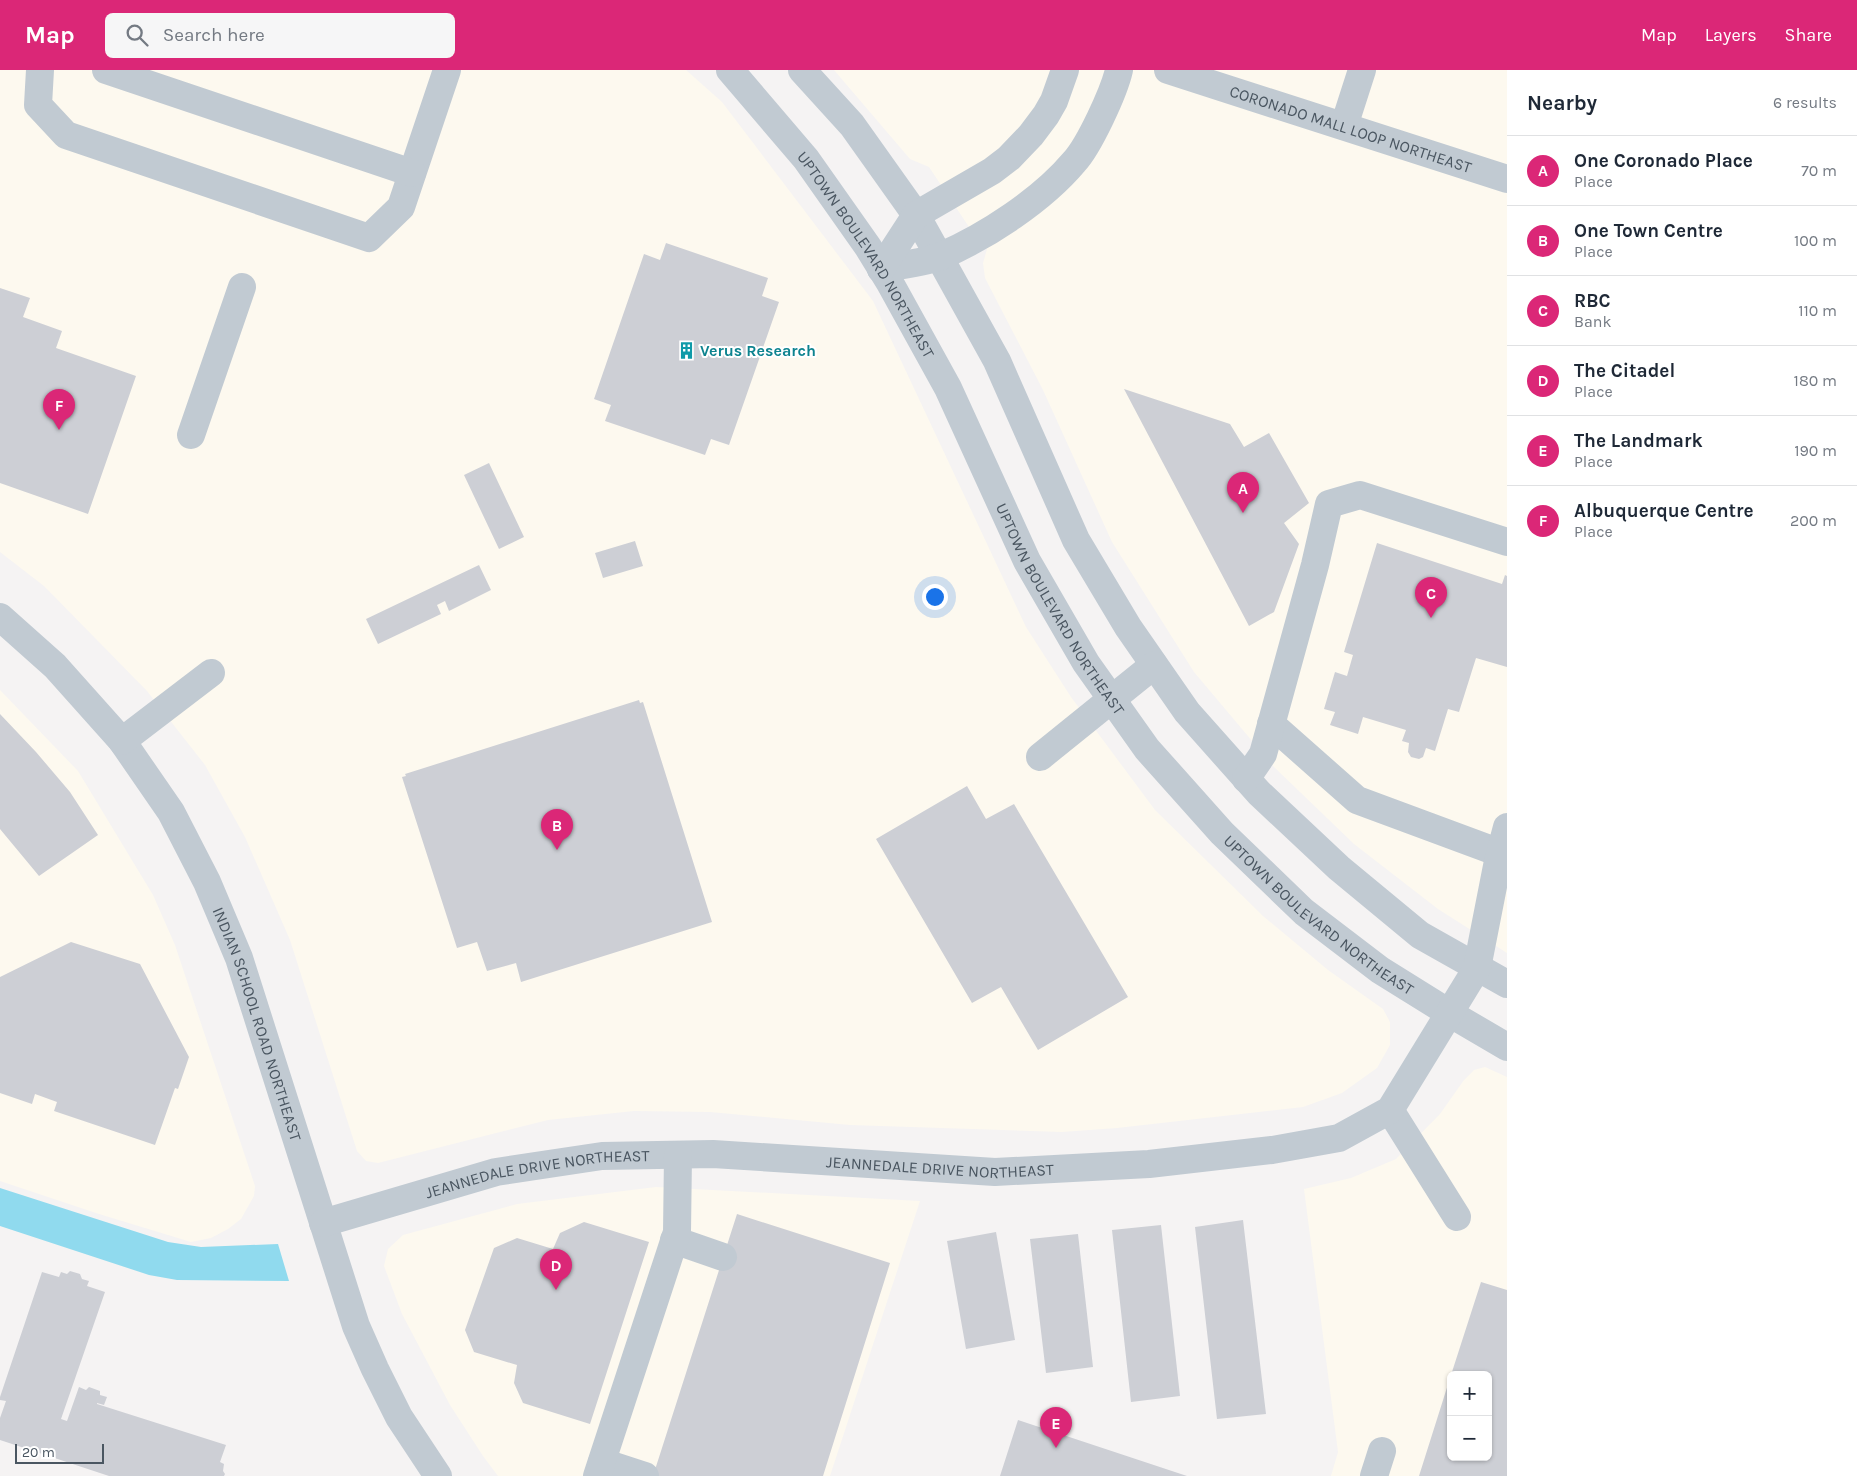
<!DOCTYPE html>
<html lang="en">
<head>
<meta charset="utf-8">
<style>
  :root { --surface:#fff; --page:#f6f6f7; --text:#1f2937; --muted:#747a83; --line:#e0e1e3; --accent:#db2777 }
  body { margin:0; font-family:Karla,sans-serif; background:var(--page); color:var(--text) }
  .controls { position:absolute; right:15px; bottom:15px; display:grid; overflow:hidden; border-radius:8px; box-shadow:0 1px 4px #0004 }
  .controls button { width:45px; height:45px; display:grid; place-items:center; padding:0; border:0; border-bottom:1px solid var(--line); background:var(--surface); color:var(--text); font:25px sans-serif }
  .scale { position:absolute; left:15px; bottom:12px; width:89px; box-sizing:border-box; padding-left:5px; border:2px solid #4a5661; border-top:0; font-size:14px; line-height:18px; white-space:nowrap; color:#4a5661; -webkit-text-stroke:4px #fff; paint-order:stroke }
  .you { position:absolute; left:934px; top:526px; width:18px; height:18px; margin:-12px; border:4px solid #fff; border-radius:50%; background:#1a73e8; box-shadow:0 0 0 8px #1a73e833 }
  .badge { display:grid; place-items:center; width:32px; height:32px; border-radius:50%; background:var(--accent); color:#fff; font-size:16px; font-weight:700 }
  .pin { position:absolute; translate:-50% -41px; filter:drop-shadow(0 1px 2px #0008) }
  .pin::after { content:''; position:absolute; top:26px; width:18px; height:15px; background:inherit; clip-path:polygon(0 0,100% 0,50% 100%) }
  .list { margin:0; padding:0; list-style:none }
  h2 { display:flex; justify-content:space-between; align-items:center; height:65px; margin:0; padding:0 20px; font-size:21px }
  h2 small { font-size:16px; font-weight:400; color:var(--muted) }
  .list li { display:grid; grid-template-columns:32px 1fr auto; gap:15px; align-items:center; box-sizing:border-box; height:70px; padding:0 20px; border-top:1px solid var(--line) }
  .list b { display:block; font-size:19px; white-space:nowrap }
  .list p { margin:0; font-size:16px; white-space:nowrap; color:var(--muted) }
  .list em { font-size:16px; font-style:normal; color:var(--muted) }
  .icon { flex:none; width:28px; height:28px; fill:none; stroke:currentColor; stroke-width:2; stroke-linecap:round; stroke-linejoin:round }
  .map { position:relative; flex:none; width:1507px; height:1406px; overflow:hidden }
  header { display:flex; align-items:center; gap:30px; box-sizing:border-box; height:70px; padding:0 25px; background:var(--accent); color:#fff }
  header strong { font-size:24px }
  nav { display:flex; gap:28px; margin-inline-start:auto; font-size:18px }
  .search { width:350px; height:45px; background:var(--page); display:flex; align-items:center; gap:12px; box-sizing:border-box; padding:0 18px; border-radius:8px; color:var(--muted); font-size:19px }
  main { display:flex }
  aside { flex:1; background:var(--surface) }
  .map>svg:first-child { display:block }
  .commercial { fill:#fdf9ef; fill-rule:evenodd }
  .water { fill:#90daee }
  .building { fill:#cdcfd5 }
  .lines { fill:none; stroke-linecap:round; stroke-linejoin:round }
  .minor { stroke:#c1cad2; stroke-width:28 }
  .labels { text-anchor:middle; stroke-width:4; stroke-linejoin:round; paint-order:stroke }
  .street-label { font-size:16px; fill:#4a5661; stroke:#fff }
  .culture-label { font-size:16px; font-weight:bold; fill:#0d838f; stroke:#fff; text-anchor:start }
</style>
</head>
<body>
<header>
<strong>Map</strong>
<div class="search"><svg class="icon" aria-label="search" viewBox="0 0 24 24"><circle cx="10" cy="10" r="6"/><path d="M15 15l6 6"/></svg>Search here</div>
<nav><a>Map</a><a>Layers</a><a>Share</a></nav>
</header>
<main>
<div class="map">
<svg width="1507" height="1406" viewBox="0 0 1507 1406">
  <rect width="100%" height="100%" fill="#f5f3f3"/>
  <path class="commercial" d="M 0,0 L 686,0 L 722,32 L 873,231 L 1026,557 L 1071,627 L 1155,740 L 1263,846 L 1328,900 L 1383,939 L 1390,952 L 1390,975 L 1377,998 L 1342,1023 L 1303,1037 L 1117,1058 L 1062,1062 L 850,1055 L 710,1042 L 634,1041 L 548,1050 L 378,1093 L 366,1091 L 357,1081 L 290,870 L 245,767 L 205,695 L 147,621 L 44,516 L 0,482 Z
    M 834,0 L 1507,0 L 1507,883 L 1438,839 L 1354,774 L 1274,697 L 1194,602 L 1112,472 L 1043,320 L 985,208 L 983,193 L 987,179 L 981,175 L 929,97 L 910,89 Z
    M 0,620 L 78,701 L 153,825 L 175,875 L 255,1116 L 254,1126 L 241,1149 L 228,1159 L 211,1168 L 191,1172 L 99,1144 L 0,1111 Z
    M 1485,997 L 1507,1007 L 1507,1406 L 1331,1406 L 1338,1382 L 1304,1119 L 1351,1108 L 1396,1089 L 1440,1044 L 1464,1010 L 1474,1000 ZM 1451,1305 L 1488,1305 L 1488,1387 L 1451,1387 Z
    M 656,1117 L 920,1131 L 830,1406 L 498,1406 L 483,1386 L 450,1335 L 402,1244 L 384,1196 L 388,1179 L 403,1165 L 517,1134 Z"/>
  <path class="water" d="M 0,1118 L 168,1172 L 201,1177 L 278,1174 L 289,1211 L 177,1210 L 149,1205 L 0,1156 Z"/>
  <path class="building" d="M 666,173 L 768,208 L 762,226 L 779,232 L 729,375 L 711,369 L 705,385 L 605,351 L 611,335 L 594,329 L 644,184 L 660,190 Z
    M 0,218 L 30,228 L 23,247 L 62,261 L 56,278 L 136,306 L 88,444 L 0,413 Z
    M 1124,319 L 1230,354 L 1244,377 L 1269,363 L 1309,433 L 1284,453 L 1299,474 L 1274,542 L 1249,556 Z
    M 489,393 L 524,467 L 499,479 L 464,405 Z
    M 635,471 L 643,496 L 603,508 L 595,483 Z
    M 1377,473 L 1502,514 L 1505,505 L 1507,506 L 1507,597 L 1476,588 L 1459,642 L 1448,639 L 1435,681 L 1426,678 L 1423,687 L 1419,689 L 1411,687 L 1408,682 L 1409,673 L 1402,671 L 1406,660 L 1363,647 L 1358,664 L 1330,655 L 1335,642 L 1324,639 L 1335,602 L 1347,606 L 1353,585 L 1344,582 Z
    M 479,495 L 491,520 L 449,541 L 445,531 L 437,535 L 441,544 L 378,574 L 366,549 Z
    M 639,630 L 640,633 L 643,632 L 712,852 L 521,912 L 516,893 L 487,901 L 477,872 L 457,878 L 402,707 L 406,706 L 405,704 Z
    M 0,644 L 36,682 L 70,722 L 98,765 L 39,806 L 0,759 Z
    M 967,716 L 986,749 L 1014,734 L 1128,927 L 1038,980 L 1001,917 L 972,933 L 876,769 Z
    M 71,872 L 140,894 L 189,987 L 178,1019 L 175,1018 L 155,1075 L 54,1041 L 57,1032 L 35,1024 L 32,1034 L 0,1023 L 0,907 Z
    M 737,1144 L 890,1193 L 823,1406 L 653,1406 Z
    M 1243,1150 L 1266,1344 L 1217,1349 L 1195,1157 Z
    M 584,1152 L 649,1172 L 590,1354 L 523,1333 L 514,1313 L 517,1295 L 474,1282 L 465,1260 L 494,1178 L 517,1168 L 553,1179 L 560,1163 Z
    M 1161,1155 L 1180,1326 L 1131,1332 L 1112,1160 Z
    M 996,1162 L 1015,1270 L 966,1279 L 947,1171 Z
    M 1078,1164 L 1093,1297 L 1046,1303 L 1030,1169 Z
    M 70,1201 L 80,1204 L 82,1209 L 89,1211 L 87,1216 L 105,1222 L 61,1349 L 67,1351 L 79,1317 L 86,1320 L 89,1317 L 100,1321 L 100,1325 L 107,1327 L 104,1335 L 97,1333 L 97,1334 L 226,1375 L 220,1392 L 224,1394 L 223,1401 L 225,1404 L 224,1406 L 109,1406 L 0,1370 L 0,1348 L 6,1331 L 0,1330 L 0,1327 L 42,1202 L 59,1207 L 61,1202 L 67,1204 Z
    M 1481,1212 L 1507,1220 L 1507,1406 L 1419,1406 L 1450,1308 L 1451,1387 L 1488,1387 L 1488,1305 L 1451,1305 Z
    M 1018,1350 L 1187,1406 L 1000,1406 Z"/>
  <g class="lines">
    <g class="minor">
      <path d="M 40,0 L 38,35 L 66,65 L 369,168 L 401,137 L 447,0"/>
      <path d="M 106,0 L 412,103"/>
      <path id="s1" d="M 730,0 L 806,89 L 868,177 L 890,213 L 948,318 L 1027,491 L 1086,593 L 1147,679 L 1222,763 L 1304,842 L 1380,900 L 1449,943 L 1507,977"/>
      <path d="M 802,0 L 852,55 L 916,145 L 997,291 L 1076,470 L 1128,557 L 1187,642 L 1259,723 L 1339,798 L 1420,865 L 1507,914"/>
      <path id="s2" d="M 1168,0 L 1507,109"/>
      <path d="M 1344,56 L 1362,0"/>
      <path d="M 881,199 C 899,195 924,193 941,186 C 987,166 1042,130 1074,92 C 1089,76 1114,22 1119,0"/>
      <path d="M 881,199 L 916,145 L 992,101 L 1009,88 L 1031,65 L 1046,45 L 1054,31 L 1065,0"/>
      <path d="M 191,365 L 242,217"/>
      <path id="s3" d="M 0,547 L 55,596 L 122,671 L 171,742 L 207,812 L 239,888 L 356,1256 L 375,1299 L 399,1347 L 438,1406"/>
      <path d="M 1271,654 L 1357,730 L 1500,783"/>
      <path d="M 122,671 L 211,603"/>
      <path d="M 1040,687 L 1154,595"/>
      <path d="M 1246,709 L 1263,684 L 1315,495 L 1329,434 L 1360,425 L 1507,472"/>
      <path d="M 1390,1040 L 1457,1147"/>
      <path id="s4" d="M 323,1153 L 496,1102 L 602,1086 L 713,1084 L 995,1102 L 1149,1094 L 1272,1080 L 1339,1068 L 1390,1040 L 1477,898 L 1498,791 L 1507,757"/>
      <path d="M 674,1170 L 723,1187"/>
      <path d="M 602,1392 L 645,1406"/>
      <path d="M 597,1406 L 677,1162 L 678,1085"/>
      <path d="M 1374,1406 L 1382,1381"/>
    </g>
  </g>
  <defs>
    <symbol id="building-bare" viewBox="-9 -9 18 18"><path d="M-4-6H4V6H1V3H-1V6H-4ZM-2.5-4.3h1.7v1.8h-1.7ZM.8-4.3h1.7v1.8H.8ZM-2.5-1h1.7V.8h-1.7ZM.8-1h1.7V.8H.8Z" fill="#0f9aa8" stroke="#fff" stroke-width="2.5" paint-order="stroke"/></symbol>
  </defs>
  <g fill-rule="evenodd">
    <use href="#building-bare" x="674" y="268" width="25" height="25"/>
  </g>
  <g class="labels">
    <g class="street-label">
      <text dy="6" stroke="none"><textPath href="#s2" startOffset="192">CORONADO MALL LOOP NORTHEAST</textPath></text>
      <text dy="6" stroke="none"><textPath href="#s1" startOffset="230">UPTOWN BOULEVARD NORTHEAST</textPath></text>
      <text dy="6" stroke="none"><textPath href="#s1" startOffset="635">UPTOWN BOULEVARD NORTHEAST</textPath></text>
      <text dy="6" stroke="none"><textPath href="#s1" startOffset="1040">UPTOWN BOULEVARD NORTHEAST</textPath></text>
      <text dy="6" stroke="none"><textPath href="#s3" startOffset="490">INDIAN SCHOOL ROAD NORTHEAST</textPath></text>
      <text dy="6" stroke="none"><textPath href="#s4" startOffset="626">JEANNEDALE DRIVE NORTHEAST</textPath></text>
      <text dy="6" stroke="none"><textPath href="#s4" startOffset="221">JEANNEDALE DRIVE NORTHEAST</textPath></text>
    </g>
    <g class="culture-label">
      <text x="700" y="286">Verus Research</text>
    </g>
  </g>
</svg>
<div class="controls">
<button>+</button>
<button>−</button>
</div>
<div class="scale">20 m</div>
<div class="you"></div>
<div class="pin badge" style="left:1243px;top:443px">A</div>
<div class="pin badge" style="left:557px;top:780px">B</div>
<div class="pin badge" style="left:1431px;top:548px">C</div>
<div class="pin badge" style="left:556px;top:1220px">D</div>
<div class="pin badge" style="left:1056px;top:1378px">E</div>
<div class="pin badge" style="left:59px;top:360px">F</div>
</div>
<aside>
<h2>Nearby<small>6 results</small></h2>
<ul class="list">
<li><span class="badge">A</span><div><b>One Coronado Place</b><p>Place</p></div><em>70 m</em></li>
<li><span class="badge">B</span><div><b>One Town Centre</b><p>Place</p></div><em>100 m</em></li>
<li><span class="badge">C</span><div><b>RBC</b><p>Bank</p></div><em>110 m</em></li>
<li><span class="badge">D</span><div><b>The Citadel</b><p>Place</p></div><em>180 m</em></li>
<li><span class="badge">E</span><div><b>The Landmark</b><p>Place</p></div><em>190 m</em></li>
<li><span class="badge">F</span><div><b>Albuquerque Centre</b><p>Place</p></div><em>200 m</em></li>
</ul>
</aside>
</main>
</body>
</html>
